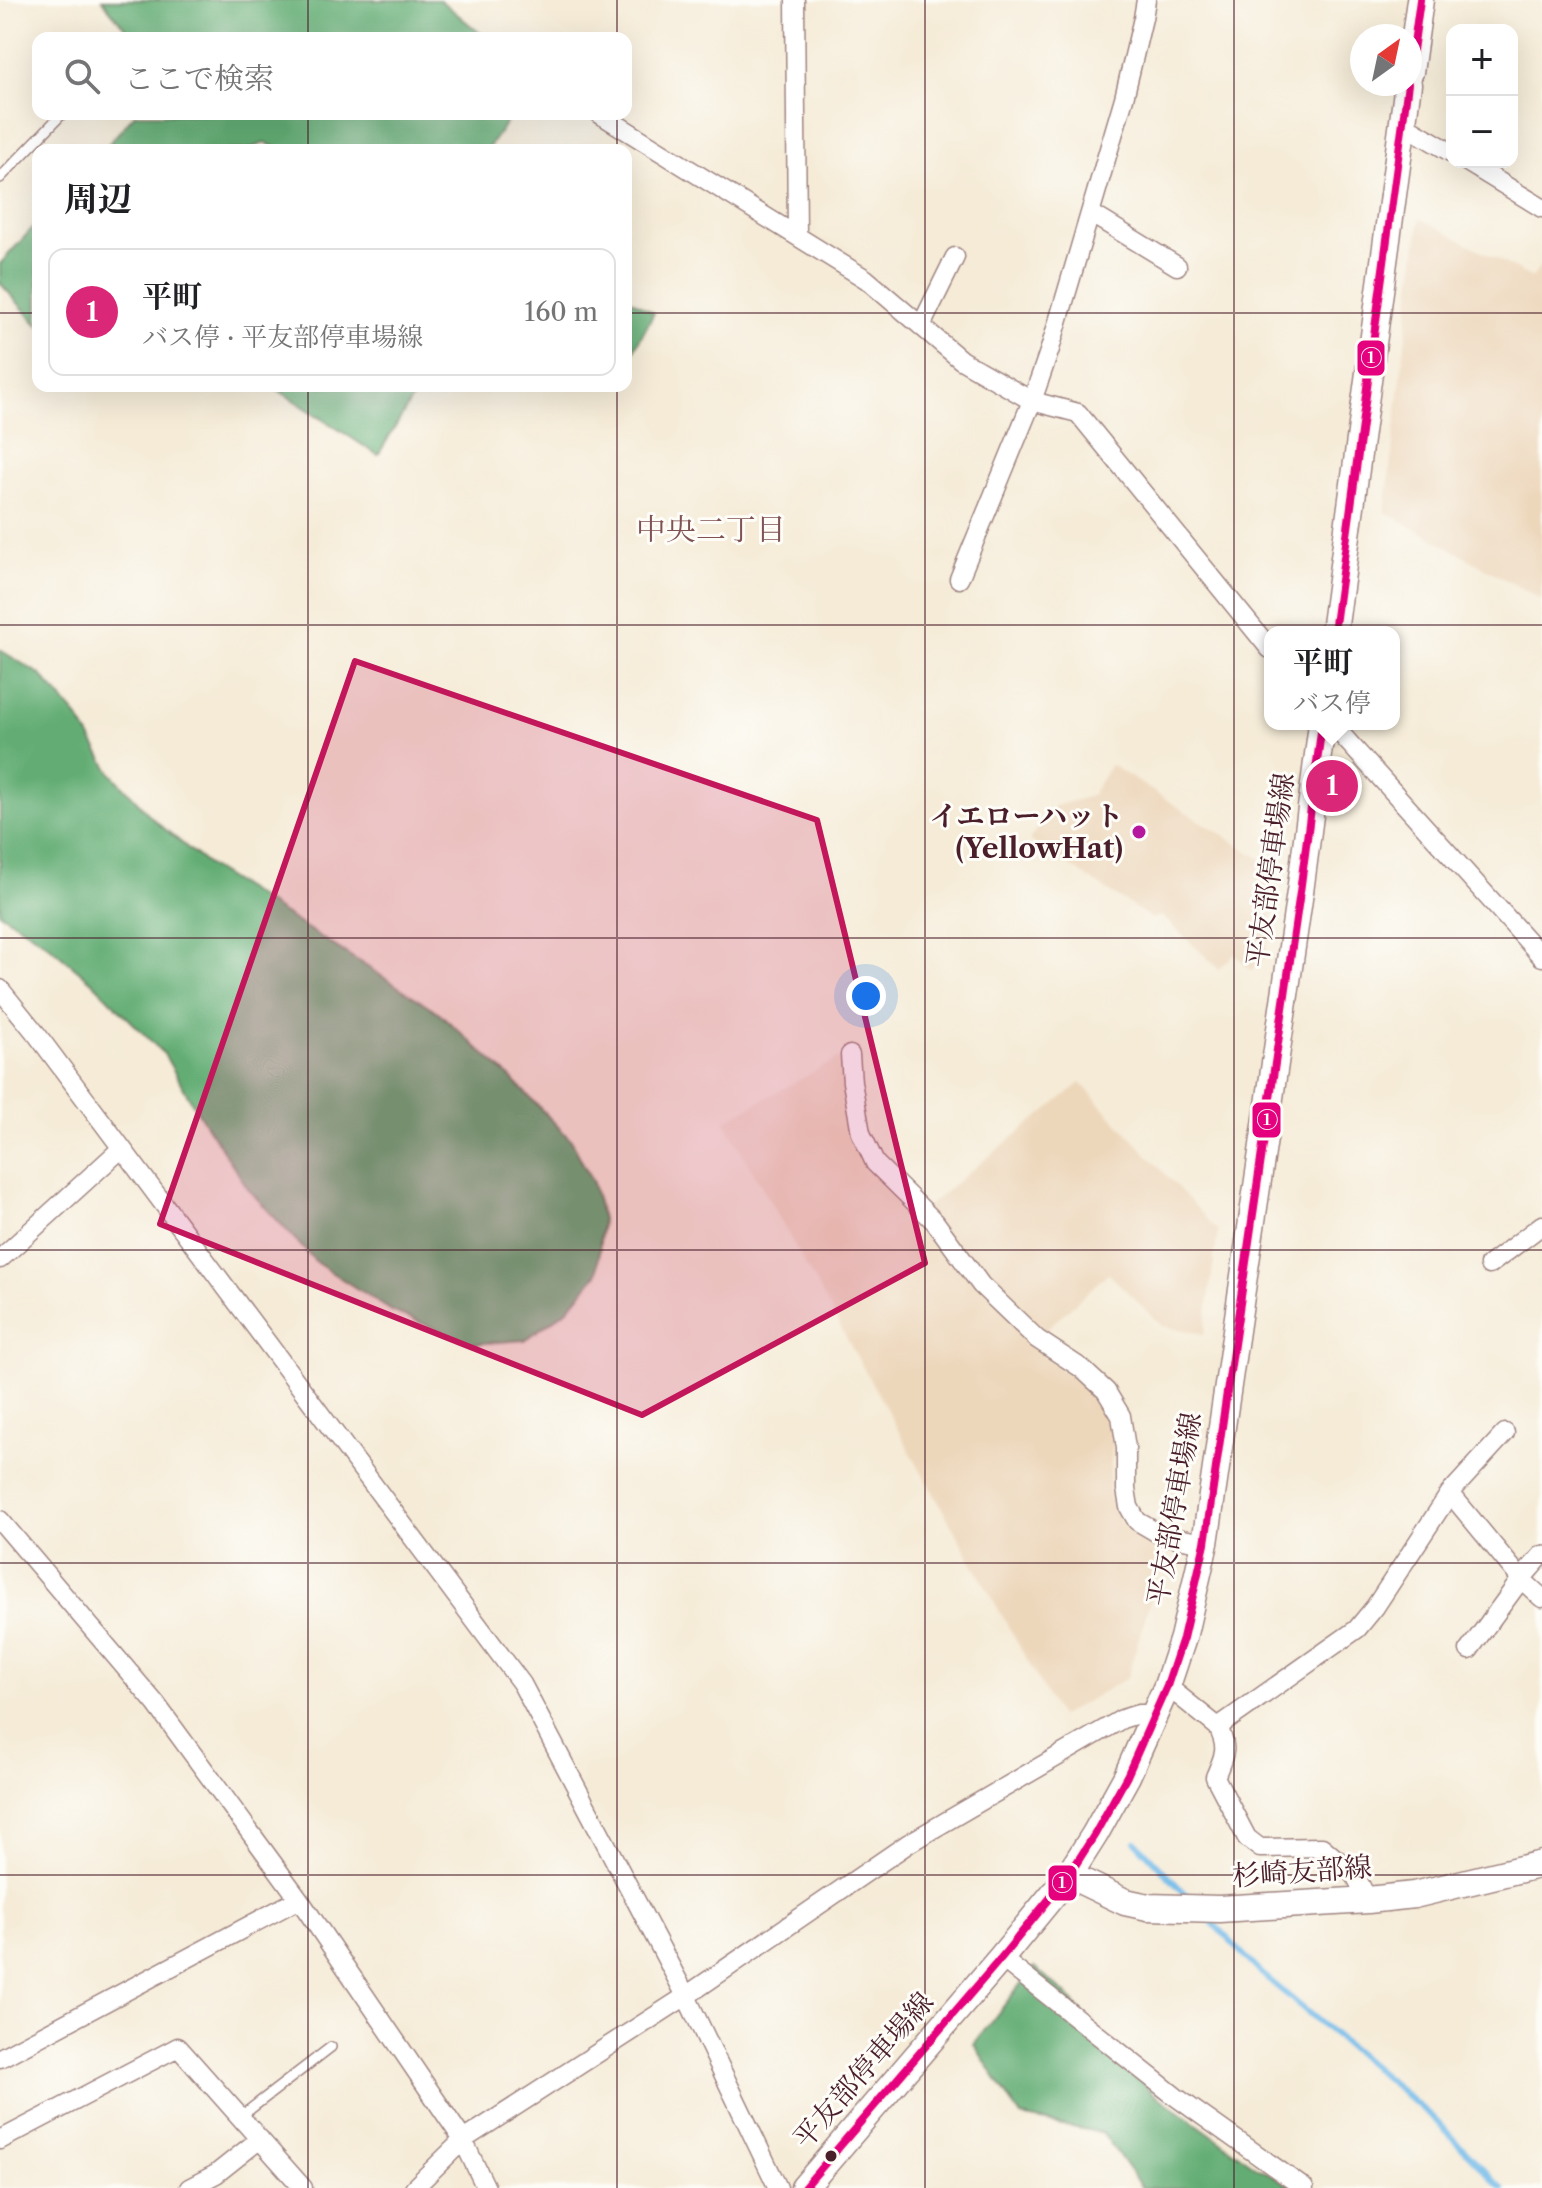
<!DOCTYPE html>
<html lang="ja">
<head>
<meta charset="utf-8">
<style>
  :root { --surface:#fff; --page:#f2f2f2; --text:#202124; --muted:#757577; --line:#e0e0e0; --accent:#db2777 }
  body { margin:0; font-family:"Libre Caslon Text","Noto Serif JP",serif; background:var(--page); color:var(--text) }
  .controls { position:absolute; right:24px; top:24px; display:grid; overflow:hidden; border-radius:16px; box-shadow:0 8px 32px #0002 }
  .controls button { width:72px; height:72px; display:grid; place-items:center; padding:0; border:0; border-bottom:2px solid var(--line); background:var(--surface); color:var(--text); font:40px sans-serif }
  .compass { position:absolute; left:1350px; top:24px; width:72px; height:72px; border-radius:50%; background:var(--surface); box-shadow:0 8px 32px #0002; rotate:33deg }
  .you { position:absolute; left:866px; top:996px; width:28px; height:28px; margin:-20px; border:6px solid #fff; border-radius:50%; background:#1a73e8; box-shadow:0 0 0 12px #1a73e833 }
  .badge { display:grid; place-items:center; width:52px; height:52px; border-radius:50%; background:var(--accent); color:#fff; font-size:26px; font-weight:700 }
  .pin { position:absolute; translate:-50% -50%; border:4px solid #fff; box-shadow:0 2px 8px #0006 }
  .popup { position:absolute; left:1264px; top:626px; width:136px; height:104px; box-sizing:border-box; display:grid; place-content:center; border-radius:16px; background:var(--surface); filter:drop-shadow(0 2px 6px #0005); font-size:26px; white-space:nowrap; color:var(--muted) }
  .popup b { font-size:30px; color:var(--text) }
  .popup::after { content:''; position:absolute; left:50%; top:100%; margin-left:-16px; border:16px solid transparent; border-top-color:var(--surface) }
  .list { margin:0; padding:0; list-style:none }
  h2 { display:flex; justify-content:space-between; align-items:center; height:104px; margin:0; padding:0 32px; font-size:34px }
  h2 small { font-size:26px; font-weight:400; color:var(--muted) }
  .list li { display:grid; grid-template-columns:52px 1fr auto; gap:24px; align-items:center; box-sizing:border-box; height:128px; margin:0 16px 16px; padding:0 16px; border:2px solid var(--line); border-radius:16px }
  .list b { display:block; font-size:30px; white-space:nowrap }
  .list p { margin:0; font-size:26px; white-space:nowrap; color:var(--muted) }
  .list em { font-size:26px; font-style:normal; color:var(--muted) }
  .icon { flex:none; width:44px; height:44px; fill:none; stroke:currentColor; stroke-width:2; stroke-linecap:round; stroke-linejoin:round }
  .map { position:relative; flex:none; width:1542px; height:2188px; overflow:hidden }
  .search { position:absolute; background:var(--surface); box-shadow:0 8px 32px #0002; left:32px; top:32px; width:600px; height:88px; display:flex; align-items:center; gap:20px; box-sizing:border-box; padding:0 28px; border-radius:16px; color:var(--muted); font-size:30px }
  .panel { position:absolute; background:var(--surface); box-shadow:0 8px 32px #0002; left:32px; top:144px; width:600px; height:248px; border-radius:16px }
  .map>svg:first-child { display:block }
  .built { fill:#edd7bb }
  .forest { fill:#64ad75; stroke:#576650; stroke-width:2 }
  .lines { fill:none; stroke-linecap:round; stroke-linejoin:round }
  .stream { stroke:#70b9e8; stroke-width:6 }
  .service-casing { stroke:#a08581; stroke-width:12 }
  .minor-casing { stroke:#a08581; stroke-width:21 }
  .secondary-casing { stroke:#a08581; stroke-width:29 }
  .service { stroke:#fff; stroke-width:9 }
  .minor { stroke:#fff; stroke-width:18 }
  .secondary { stroke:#fff; stroke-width:26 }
  .bus-1-casing { stroke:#fdfcf7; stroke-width:14 }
  .bus-1 { stroke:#e5007d; stroke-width:8 }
  .marked { fill:#c2185b; fill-opacity:0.2; stroke:#c2185b; stroke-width:6; stroke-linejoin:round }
  .grid { fill:none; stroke:#4a1f2b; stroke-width:2; stroke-opacity:0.55 }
  .poi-dot { fill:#b5179e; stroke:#fdfcf7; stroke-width:3 }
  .bus-dot { fill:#4a1f2b; stroke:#fdfcf7; stroke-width:3 }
  .labels { text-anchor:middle; stroke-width:6; stroke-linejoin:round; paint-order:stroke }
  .poi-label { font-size:28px; font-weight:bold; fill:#4a1f2b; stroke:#fdfcf7; text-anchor:end }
  .street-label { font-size:28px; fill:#4a1f2b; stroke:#fdfcf7 }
  .neighbourhood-label { font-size:30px; fill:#805254; stroke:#fdfcf7 }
  .line-badge { stroke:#fdfcf7; stroke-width:3 }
  .badge-label { font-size:22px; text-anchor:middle; font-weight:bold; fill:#fff }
</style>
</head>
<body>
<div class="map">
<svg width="1542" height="2188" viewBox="0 0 1542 2188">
  <rect width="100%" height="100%" fill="#fdfcf7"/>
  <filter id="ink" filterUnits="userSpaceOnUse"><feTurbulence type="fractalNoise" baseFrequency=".0125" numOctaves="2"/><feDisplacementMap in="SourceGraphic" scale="16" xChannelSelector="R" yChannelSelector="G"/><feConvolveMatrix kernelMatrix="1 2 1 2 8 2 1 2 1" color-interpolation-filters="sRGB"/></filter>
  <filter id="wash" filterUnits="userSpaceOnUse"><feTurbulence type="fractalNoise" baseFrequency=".006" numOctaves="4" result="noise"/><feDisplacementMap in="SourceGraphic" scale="32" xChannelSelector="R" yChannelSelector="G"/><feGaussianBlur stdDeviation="1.8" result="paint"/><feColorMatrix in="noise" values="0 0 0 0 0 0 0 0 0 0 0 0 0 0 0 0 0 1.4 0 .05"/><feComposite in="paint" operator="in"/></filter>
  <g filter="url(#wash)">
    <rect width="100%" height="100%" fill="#f5ebd7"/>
    <path class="built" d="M 1420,218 L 1532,278 L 1542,264 L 1542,600 L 1385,512 Z
      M 1111,765 L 1280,871 L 1265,958 L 1251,971 L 1235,954 L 1219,969 L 1162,916 L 1152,919 L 1029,840 L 1055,806 L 1091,796 Z
      M 839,1058 L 853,1134 L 916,1215 L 1081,1083 L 1218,1231 L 1204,1334 L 1162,1326 L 1108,1273 L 1029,1345 L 1080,1383 L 1096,1398 L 1114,1427 L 1109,1488 L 1113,1505 L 1121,1522 L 1133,1536 L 1153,1545 L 1160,1568 L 1127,1678 L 1059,1717 L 725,1121 Z"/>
    <path class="forest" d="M 102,0 L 440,0 L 486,38 L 133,38 Z
      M 135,114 L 512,114 L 487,150 L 283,150 L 265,143 L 246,150 L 103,150 Z
      M 38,222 L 38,325 L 0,283 L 0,264 Z
      M 626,297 L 654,313 L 633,352 L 626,349 Z
      M 272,386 L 420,386 L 378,455 Z
      M 0,650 L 41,675 L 79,719 L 111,773 L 153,819 L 209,866 L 438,1012 L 511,1078 L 571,1140 L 593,1183 L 602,1219 L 597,1274 L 568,1309 L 525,1340 L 473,1344 L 392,1311 L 317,1263 L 249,1190 L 197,1111 L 164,1054 L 92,982 L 45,942 L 0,913 Z
      M 1034,1967 L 1066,1994 L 1153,2093 L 1257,2167 L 1295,2188 L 1142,2188 L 1103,2133 L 1021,2117 L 974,2044 Z"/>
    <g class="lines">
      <path class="stream" d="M 1136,1842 L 1191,1900
        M 1207,1917 L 1260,1972 L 1433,2118 L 1502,2188"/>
    </g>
  </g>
  <g filter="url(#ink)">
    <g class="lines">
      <defs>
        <path id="service" d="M 0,178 L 62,114
          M 240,2117 L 331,2047"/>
        <path id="minor" d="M 795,0 L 797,236
          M 600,114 L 866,279 L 961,360 L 1032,401 L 1078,413 L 1270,649
          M 1403,124 L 1452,153
          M 1467,162 L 1542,208
          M 1090,213 L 1177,266
          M 921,326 L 955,257
          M 959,579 L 1032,401 L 1050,349 L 1124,98 L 1143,18 L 1146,0
          M 1332,724 L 1542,957
          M 0,989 L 38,1036 L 522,1684 L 686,1996 L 778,2188
          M 850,1055 L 852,1082 L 861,1133 L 875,1163 L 935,1222 L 981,1285 L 1037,1339 L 1081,1368 L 1106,1391 L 1121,1416 L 1126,1448 L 1126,1489 L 1129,1507 L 1137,1521 L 1161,1535 L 1205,1543
          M 0,1259 L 122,1148
          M 1489,1265 L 1542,1225
          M 1450,1493 L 1521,1579 L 1542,1598
          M 0,1520 L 156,1704 L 299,1899 L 463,2140 L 486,2188
          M 1469,1650 L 1521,1579 L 1542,1555
          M 1167,1686 L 1218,1727 L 1357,1629 L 1375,1607 L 1450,1493 L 1505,1433
          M 1218,1727 C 1229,1750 1224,1755 1215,1777 L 1247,1838 L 1260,1848 L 1322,1847 L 1355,1875 L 1368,1900
          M 1001,1958 L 1176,2097 L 1304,2188
          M 0,2058 L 299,1899
          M 0,2140 L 178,2047 L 303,2188
          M 189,2188 L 216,2174 L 260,2139
          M 414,2188 L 463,2140 L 686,1996 L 909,1843 L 1122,1719 L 1138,1714 L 1157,1714"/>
        <path id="secondary" d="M 1410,72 L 1420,0
          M 1334,632 L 1408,84
          M 1069,1875 L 1125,1902 L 1148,1907 L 1219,1909 L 1368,1900 L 1414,1895 L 1542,1864
          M 804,2188 L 1001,1958 L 1069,1875 L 1095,1834 L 1127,1776 L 1167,1686 L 1183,1638 L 1205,1543 L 1300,892 L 1322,724"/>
      </defs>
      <use href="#service" class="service-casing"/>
      <use href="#minor" class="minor-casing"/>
      <use href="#secondary" class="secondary-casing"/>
      <use href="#service" class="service"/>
      <use href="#minor" class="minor"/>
      <use href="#secondary" class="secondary"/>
      <defs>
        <path id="bus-1" d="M 1410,72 L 1420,0
          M 1334,632 L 1408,84
          M 804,2188 L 1001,1958 L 1069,1875 L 1095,1834 L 1127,1776 L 1167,1686 L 1183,1638 L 1205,1543 L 1300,892 L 1322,724"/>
      </defs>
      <use href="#bus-1" class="bus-1-casing"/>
      <use href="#bus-1" class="bus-1"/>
    </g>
  </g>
  <path class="marked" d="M 355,661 L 817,820 L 925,1263 L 642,1415 L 160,1224 Z"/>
  <path class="grid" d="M 308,0 L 308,38M 617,0 L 617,38M 925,0 L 925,2188M 1234,0 L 1234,2188M 308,114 L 308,150M 617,114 L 617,150M 0,313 L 38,313M 626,313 L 1542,313M 308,386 L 308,2188M 617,386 L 617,2188M 0,625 L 1542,625M 0,938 L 1542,938M 0,1250 L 1542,1250M 0,1563 L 1542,1563M 0,1875 L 1542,1875"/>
  <circle class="poi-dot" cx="1139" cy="832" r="8"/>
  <circle class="bus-dot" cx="831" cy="2156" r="7"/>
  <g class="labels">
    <g class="poi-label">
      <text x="1123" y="826">イエローハット<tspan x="1123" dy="32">(YellowHat)</tspan></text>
    </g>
    <g class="street-label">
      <text transform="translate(1270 870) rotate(-82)" y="10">平友部停車場線</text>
      <text transform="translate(1174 1509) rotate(-80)" y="10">平友部停車場線</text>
      <text transform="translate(1302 1871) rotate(-4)" y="10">杉崎友部線</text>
      <text transform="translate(863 2070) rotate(-49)" y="10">平友部停車場線</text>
    </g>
    <g class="neighbourhood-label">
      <text x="711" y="540">中央二丁目</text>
    </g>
  </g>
  <g class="line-badge">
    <rect x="1356" y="339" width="30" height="38" rx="8" fill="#e5007d"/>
    <rect x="1251" y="1101" width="31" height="38" rx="8" fill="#e5007d"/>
    <rect x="1047" y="1864" width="31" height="38" rx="8" fill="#e5007d"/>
  </g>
  <g class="badge-label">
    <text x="1371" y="366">①</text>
    <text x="1267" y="1128">①</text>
    <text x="1062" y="1891">①</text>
  </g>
</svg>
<div class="controls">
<button>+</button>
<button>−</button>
</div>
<svg class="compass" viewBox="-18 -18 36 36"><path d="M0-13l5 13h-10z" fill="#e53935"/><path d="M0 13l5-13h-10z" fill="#757577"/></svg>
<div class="you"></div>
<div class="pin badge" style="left:1332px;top:786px">1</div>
<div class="popup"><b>平町</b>バス停</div>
<div class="search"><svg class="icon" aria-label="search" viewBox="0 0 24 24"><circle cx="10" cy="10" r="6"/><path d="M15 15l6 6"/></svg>ここで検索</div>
<section class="panel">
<h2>周辺<small></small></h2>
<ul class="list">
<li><span class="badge">1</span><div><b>平町</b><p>バス停 · 平友部停車場線</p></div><em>160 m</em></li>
</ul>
</section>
</div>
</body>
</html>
